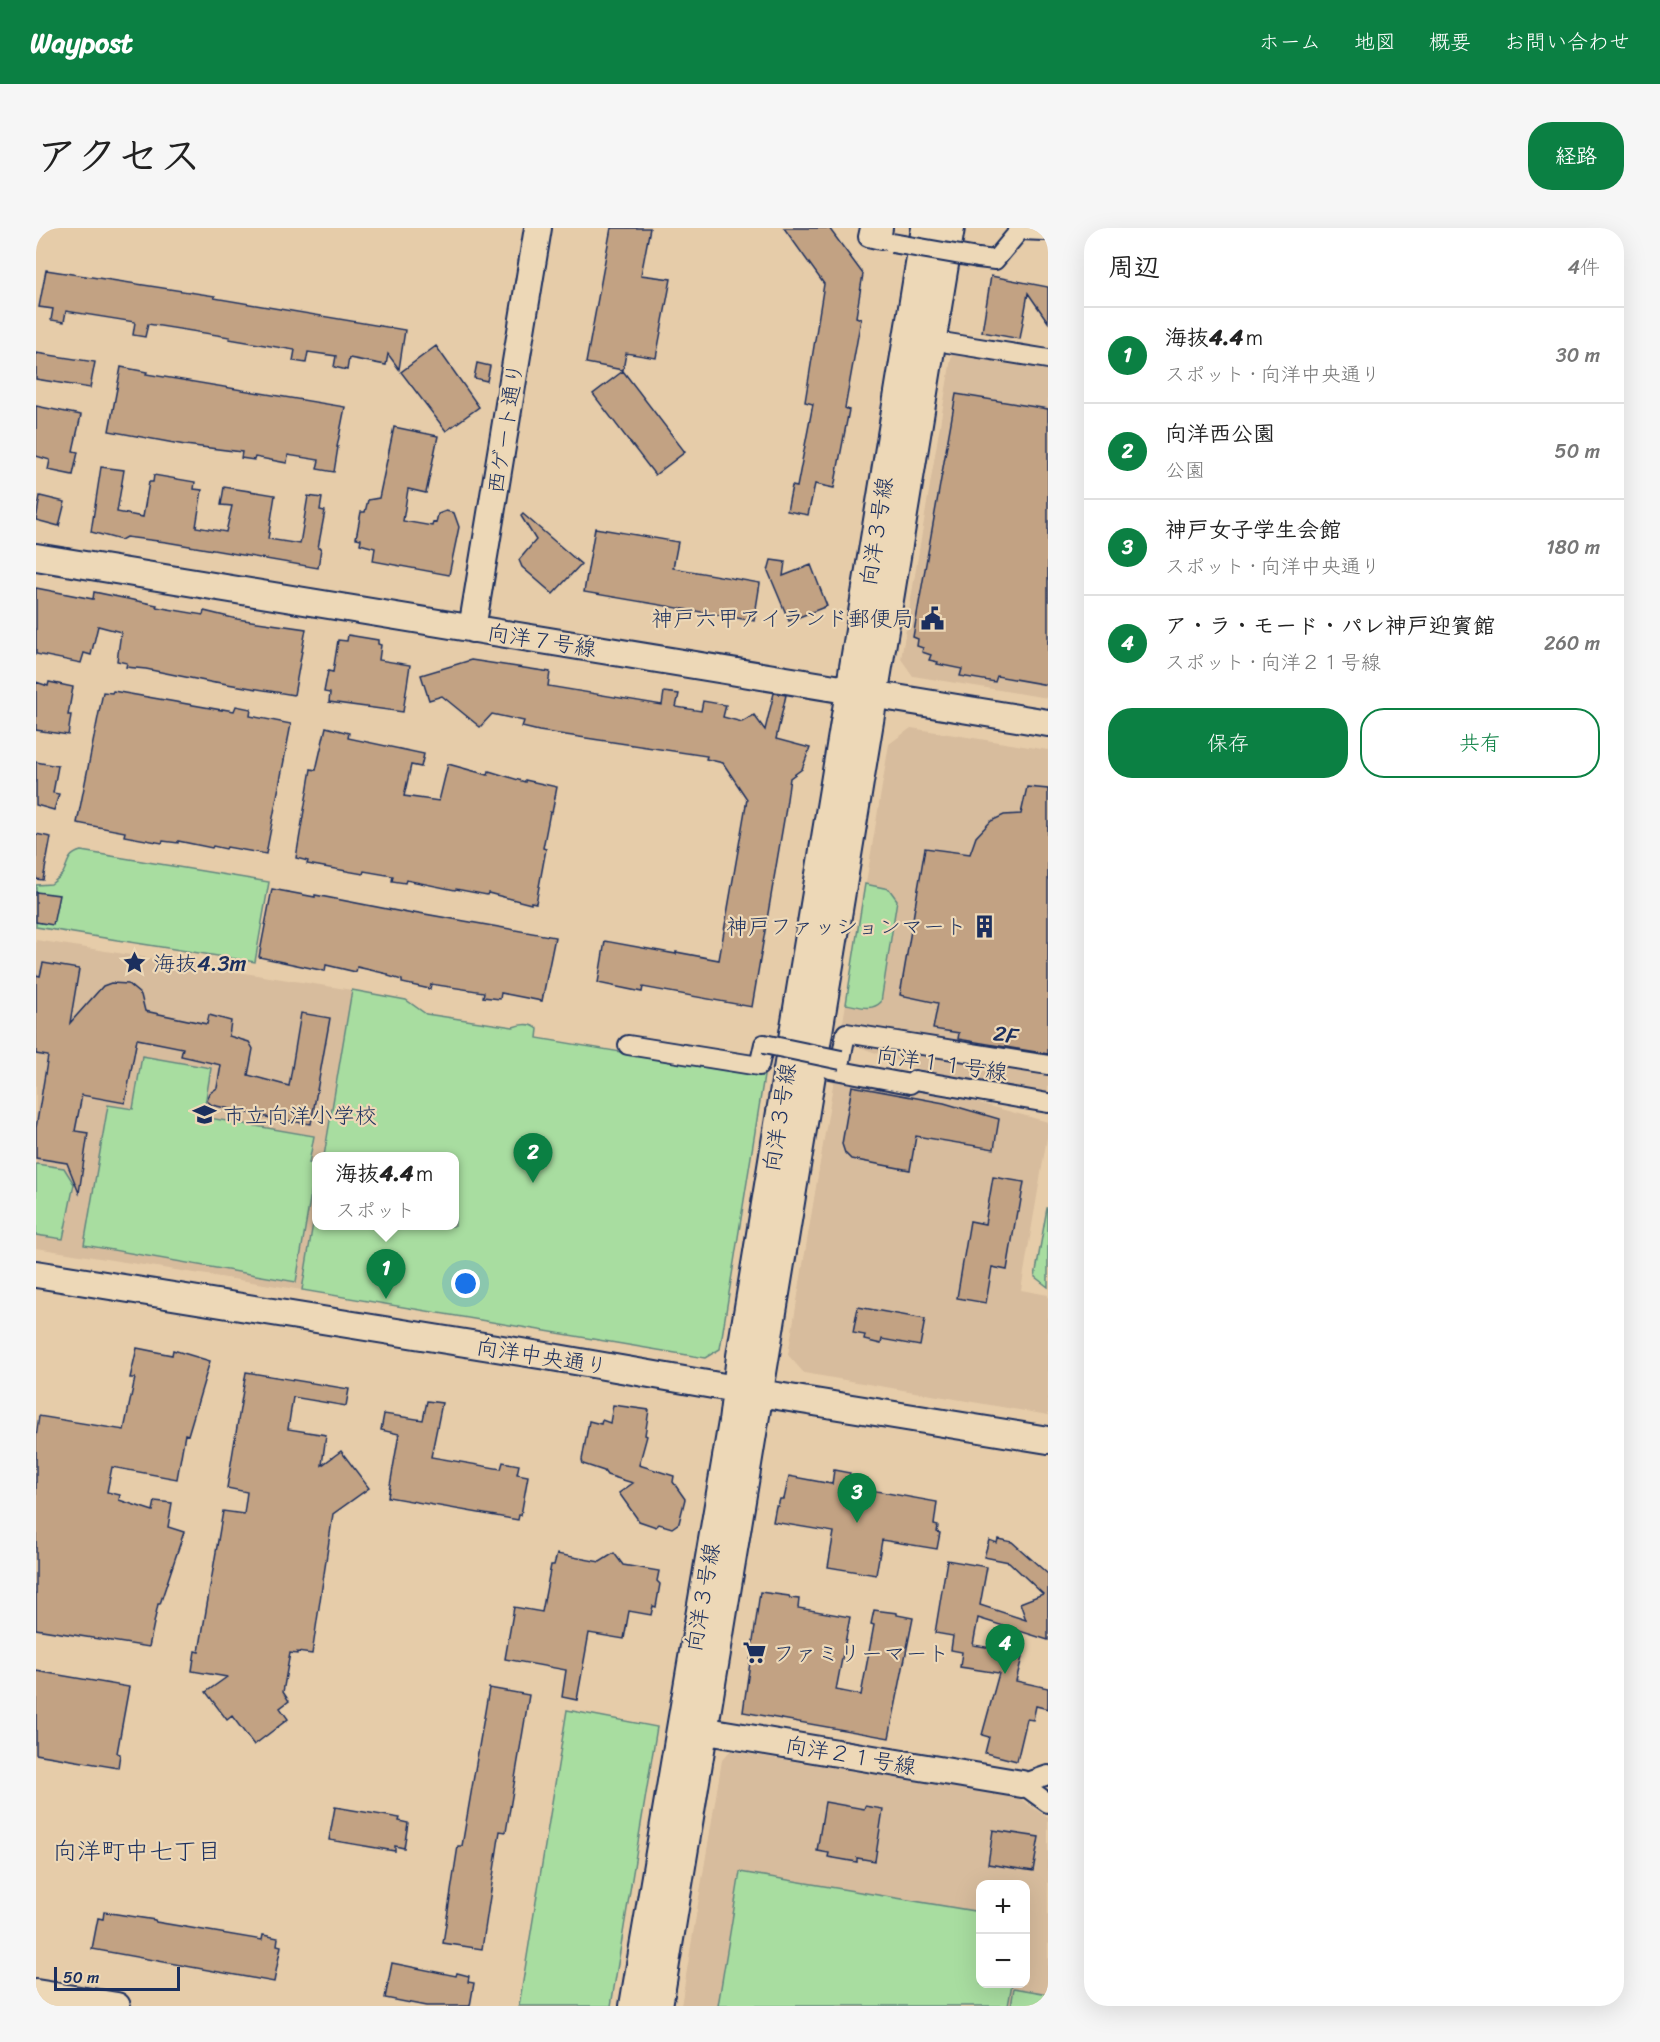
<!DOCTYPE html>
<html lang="ja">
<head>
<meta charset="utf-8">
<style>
  :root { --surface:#fff; --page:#f6f6f6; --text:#222; --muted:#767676; --line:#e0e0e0; --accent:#0b8043 }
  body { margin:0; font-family:Sriracha,"Klee One",sans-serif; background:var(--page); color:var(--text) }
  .controls { position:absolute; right:18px; bottom:18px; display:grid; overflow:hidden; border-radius:12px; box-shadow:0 6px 24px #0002 }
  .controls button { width:54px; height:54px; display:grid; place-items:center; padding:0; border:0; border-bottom:2px solid var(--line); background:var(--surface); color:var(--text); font:30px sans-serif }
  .scale { position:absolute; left:18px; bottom:15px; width:126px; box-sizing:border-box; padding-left:6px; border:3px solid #1b2f5e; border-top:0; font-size:16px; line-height:21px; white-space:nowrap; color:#1b2f5e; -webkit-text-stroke:4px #edd8b7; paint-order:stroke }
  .you { position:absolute; left:430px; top:1056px; width:21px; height:21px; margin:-15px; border:4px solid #fff; border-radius:50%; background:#1a73e8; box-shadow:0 0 0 9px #1a73e833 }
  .badge { display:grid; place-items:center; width:39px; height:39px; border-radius:50%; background:var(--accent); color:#fff; font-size:20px; font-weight:700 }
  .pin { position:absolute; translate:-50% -50px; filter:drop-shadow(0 2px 3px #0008) }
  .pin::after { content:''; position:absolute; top:32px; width:21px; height:18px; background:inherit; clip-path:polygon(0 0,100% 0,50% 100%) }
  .popup { position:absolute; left:276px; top:924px; width:147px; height:78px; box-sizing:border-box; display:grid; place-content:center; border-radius:12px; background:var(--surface); filter:drop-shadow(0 2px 4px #0005); font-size:20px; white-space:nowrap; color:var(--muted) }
  .popup b { font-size:22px; color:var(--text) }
  .popup::after { content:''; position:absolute; left:50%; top:100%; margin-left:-12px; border:12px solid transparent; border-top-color:var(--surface) }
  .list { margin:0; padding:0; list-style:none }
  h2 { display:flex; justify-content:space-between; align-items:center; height:78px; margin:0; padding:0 24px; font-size:26px }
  h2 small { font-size:20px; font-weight:400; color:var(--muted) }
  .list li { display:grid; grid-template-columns:39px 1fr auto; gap:18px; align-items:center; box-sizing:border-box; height:96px; padding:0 24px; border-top:2px solid var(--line) }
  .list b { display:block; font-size:22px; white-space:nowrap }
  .list p { margin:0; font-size:20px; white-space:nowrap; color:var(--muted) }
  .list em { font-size:20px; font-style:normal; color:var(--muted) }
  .actions { display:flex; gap:12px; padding:18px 24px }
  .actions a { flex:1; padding:14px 0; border:2px solid var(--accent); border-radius:24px; text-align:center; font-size:21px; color:var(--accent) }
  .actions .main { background:var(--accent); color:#fff }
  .map { position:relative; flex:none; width:1012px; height:1778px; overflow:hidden; border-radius:24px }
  header { display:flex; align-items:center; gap:36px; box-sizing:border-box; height:84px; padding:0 30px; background:var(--accent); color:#fff }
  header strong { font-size:28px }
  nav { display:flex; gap:33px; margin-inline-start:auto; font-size:21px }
  .intro { display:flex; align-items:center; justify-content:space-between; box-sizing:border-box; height:144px; padding:0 36px }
  h1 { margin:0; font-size:42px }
  .button { padding:15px 27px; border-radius:24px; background:var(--accent); color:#fff; font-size:21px; font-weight:700 }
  main { display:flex; gap:36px; padding:0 36px }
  aside { flex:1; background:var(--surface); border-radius:24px; box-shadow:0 6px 24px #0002 }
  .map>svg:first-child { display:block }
  .built { fill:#d7bc9d; fill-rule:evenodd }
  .green { fill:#a8dda0; stroke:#62867f; stroke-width:1.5 }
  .building { fill:#c2a283; stroke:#1b2f5e; stroke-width:1.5 }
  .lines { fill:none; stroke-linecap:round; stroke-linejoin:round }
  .street-casing { stroke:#1b2f5e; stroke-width:22 }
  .secondary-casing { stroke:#1b2f5e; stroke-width:30 }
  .street { stroke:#edd8b7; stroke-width:18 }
  .secondary { stroke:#edd8b7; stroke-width:26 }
  .street-bridge-casing { stroke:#1b2f5e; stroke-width:22; stroke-linecap:butt }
  .street-bridge { stroke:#edd8b7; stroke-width:18 }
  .labels { text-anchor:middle; stroke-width:4.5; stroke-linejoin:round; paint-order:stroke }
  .street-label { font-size:22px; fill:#1b2f5e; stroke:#edd8b7 }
  .poi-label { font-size:22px; fill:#1b2f5e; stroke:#edd8b7; text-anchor:start }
  .neighbourhood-label { font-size:24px; fill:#1b2f5e; stroke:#edd8b7 }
</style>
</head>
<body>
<header>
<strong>Waypost</strong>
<nav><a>ホーム</a><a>地図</a><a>概要</a><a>お問い合わせ</a></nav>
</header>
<div class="intro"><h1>アクセス</h1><a class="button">経路</a></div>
<main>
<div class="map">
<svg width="1012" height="1778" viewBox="0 0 1012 1778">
  <rect width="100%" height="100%" fill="#e6cca9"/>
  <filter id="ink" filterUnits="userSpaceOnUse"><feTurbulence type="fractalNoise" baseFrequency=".0167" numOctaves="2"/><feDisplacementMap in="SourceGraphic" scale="12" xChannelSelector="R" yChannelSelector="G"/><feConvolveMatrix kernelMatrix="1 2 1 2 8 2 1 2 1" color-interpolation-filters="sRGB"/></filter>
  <g filter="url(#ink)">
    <path class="built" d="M 916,125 L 1012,141 L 1012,470 L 877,448 L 865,431 Z
      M 875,500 L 1012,522 L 1012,870 L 918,853 L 804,812 L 853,516 Z
      M 0,712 L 316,762 L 288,928 L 281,928 L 281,971 L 266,1062 L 0,1020 Z
      M 799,845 L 907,865 L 1012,894 L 1012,904 L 985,1062 L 1012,1067 L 1012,1187 L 768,1145 L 752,1127 Z
      M 694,1523 L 983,1570 L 1012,1590 L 1012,1778 L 645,1778 L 686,1532 ZM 945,1656 L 990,1656 L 990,1756 L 945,1756 Z"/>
    <path class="green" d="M 45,623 L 233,654 L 219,734 L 0,699 L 0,657 L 15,656 C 19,653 24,649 27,645 C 33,634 31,627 45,623 Z
      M 829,656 L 853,661 L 861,672 L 845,774 C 835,784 823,778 810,776 Z
      M 316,762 L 370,772 L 390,786 L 477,799 C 485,796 495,795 502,801 L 501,810 L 728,848 L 684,1121 L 669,1130 L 266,1062 L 281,971 L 281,998 L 419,998 L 419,928 L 288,928 Z
      M 106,828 L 175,840 L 167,889 L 278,908 L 273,935 L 280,936 L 260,1054 L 48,1017 L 72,877 L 97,881 Z
      M 0,936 L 28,940 L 38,956 L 27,1011 L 0,1007 Z
      M 1011,980 L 1012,980 L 1012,1059 L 999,1049 Z
      M 531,1482 L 621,1499 L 575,1778 L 483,1778 Z
      M 704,1644 L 944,1684 L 945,1756 L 976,1756 L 972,1778 L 682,1778 Z
      M 978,1760 L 1012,1766 L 1012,1778 L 975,1778 Z"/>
    <path class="building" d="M 575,0 L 614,0 L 605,47 L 635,51 L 620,130 L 590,125 L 587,142 L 550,135 Z
      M 748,0 L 793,0 L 827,46 L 820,89 L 825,91 L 809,180 L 813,182 L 798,260 L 779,256 L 772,287 L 751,283 L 756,258 L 761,259 L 777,176 L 769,174 L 788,56 Z
      M 10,42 L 179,68 L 178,70 L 369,102 L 363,141 L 352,126 L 350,137 L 313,130 L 311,142 L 298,139 L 300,128 L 272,124 L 270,135 L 257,133 L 259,122 L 193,111 L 194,109 L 112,96 L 109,109 L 97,107 L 99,94 L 30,83 L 28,94 L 15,92 L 17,81 L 3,79 Z
      M 955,48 L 1012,59 L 1012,94 L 992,65 L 984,111 L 946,104 Z
      M 400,118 L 443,179 L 410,203 L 365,144 Z
      M 0,125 L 59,134 L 54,160 L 0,151 Z
      M 441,135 L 454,138 L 451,153 L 438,150 Z
      M 85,139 L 111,144 L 110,146 L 309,179 L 301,219 L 302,219 L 298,244 L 281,241 L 283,232 L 252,227 L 251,235 L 219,229 L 218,232 L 205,230 L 206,224 L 149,217 L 73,203 Z
      M 587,143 L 649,224 L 619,247 L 557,166 Z
      M 920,166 L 1012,181 L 1012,457 L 961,448 L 959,454 L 924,448 L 926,441 L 901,436 L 902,434 L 893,432 L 895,427 L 886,424 L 887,420 L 881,418 L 882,411 L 877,409 Z
      M 0,178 L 45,187 L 37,223 L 42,224 L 37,247 L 12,242 L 14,232 L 0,228 Z
      M 358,199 L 402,208 L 390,265 L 372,261 L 367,293 L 396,298 L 397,294 L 400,295 L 402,286 L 410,283 L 418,285 L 423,299 L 413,347 L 337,333 L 339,320 L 324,316 L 325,311 L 320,310 L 325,284 L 329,284 L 332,272 L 343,270 Z
      M 65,239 L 88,242 L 81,284 L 107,289 L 113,254 L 117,254 L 118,247 L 159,254 L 158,261 L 166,262 L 160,299 L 190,304 L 196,278 L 185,277 L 188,259 L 239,267 L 232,311 L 264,316 L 272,268 L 286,270 L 284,282 L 289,283 L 282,320 L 285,320 L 282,340 L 130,314 L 90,309 L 85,312 L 55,304 Z
      M 4,268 L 29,274 L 23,298 L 0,292 Z
      M 487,286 L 545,336 L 517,366 L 486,339 L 483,332 L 500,312 L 485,288 Z
      M 559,300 L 642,314 L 637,340 L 724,355 L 718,393 L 548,364 Z
      M 735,332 L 749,334 L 747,348 L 775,337 L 791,378 L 753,393 L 732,343 Z
      M 0,360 L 57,371 L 58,364 L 121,377 L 120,379 L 167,387 L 168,383 L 201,391 L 270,401 L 258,467 L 179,454 L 179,455 L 110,441 L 90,439 L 91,435 L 81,433 L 85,404 L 62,398 L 55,427 L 48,425 L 45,435 L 0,426 Z
      M 312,407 L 342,412 L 342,416 L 345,417 L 343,432 L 374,437 L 367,484 L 293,474 L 294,465 L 288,464 L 292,443 L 297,444 L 302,412 L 311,413 Z
      M 435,432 L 514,444 L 512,458 L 626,477 L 628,464 L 643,466 L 640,479 L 665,483 L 667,473 L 690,477 L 687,489 L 706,494 L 718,487 L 729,502 L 738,465 L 750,467 L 740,511 L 774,520 L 766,541 L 754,550 L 749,586 L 716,779 L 607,759 L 606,764 L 562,755 L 569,713 L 640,726 L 640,724 L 683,732 L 711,571 L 687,535 L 670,531 L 671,528 L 503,503 L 486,499 L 488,493 L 456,486 L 444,499 L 406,468 L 393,472 L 385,447 Z
      M 0,454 L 12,458 L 13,454 L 37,459 L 32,487 L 35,487 L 32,507 L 0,502 Z
      M 77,463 L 186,482 L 186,481 L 198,483 L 200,478 L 215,481 L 214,488 L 255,496 L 230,626 L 191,619 L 190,621 L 177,618 L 176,620 L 142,613 L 142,615 L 127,613 L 126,615 L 88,608 L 89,604 L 41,595 L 67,464 L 76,465 Z
      M 290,499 L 313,505 L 312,510 L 388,526 L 385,539 L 375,537 L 368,568 L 403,573 L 412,536 L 452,547 L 453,543 L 489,554 L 489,552 L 521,559 L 516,585 L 514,584 L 507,620 L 510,621 L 500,675 L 495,674 L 495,676 L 452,665 L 451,667 L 420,661 L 419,662 L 370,652 L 369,655 L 356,653 L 357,648 L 328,643 L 327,646 L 288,639 L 271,636 L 272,633 L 260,630 L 275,541 L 280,542 Z
      M 0,534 L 22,538 L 17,565 L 23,566 L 18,582 L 0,577 Z
      M 991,559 L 1012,561 L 1012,826 L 922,811 L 923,805 L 897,801 L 902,775 L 864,767 L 889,620 L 934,626 L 940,609 L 955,593 L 968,587 L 985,586 Z
      M 0,606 L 15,609 L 7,652 L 0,651 Z
      M 236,661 L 279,669 L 279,667 L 377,686 L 377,684 L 519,709 L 506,773 L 465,765 L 464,771 L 447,769 L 448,764 L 395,756 L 394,761 L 366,755 L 366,752 L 352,748 L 352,746 L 321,739 L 320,744 L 290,737 L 289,743 L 223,729 Z
      M 0,664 L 23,667 L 17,697 L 0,694 Z
      M 7,735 L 43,741 L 34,795 L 67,758 L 75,755 L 92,756 L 105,767 L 109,783 L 171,796 L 173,787 L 195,793 L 193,808 L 213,814 L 217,821 L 212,847 L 253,858 L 265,785 L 294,790 L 275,896 L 239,891 L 176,877 L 171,873 L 174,865 L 181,860 L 185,837 L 145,828 L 147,820 L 101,811 L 89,875 L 46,867 L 39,903 L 52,905 L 43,965 L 31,935 L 0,930 L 0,900 L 12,828 L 0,826 L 0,747 L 4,748 Z
      M 816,858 L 908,875 L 963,891 L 958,921 L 880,908 L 874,942 L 815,931 L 809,925 L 806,916 Z
      M 957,949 L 988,954 L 983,983 L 981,983 L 971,1042 L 956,1039 L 950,1075 L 921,1070 L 934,993 L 949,996 Z
      M 822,1079 L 889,1091 L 884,1118 L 846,1111 L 845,1116 L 828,1112 L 829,1107 L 817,1105 Z
      M 101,1120 L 136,1127 L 137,1122 L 174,1133 L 152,1207 L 149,1206 L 141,1251 L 76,1239 L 71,1264 L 84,1267 L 83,1272 L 117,1283 L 119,1273 L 136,1275 L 132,1299 L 148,1304 L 124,1376 L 122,1376 L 113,1419 L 0,1401 L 0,1209 L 3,1188 L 88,1202 L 99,1150 L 94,1150 Z
      M 210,1144 L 313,1161 L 310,1178 L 257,1169 L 252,1201 L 290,1207 L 286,1237 L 305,1223 L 333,1260 L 297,1286 L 276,1426 L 261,1424 L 261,1426 L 254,1425 L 247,1464 L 253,1473 L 244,1480 L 252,1491 L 218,1517 L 196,1488 L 191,1492 L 170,1464 L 191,1449 L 156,1443 L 159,1423 L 163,1424 L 187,1283 L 208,1286 L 211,1264 L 191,1260 Z
      M 391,1173 L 406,1175 L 395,1229 L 465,1241 L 467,1234 L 483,1237 L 481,1246 L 492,1248 L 485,1287 L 483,1287 L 482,1292 L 352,1269 L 363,1206 L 345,1202 L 348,1186 L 387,1192 Z
      M 577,1177 L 613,1182 L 609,1207 L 611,1208 L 603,1237 L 638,1248 L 637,1254 L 649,1271 L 643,1295 L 636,1300 L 623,1296 L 620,1299 L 603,1293 L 583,1265 L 597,1255 L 571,1247 L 568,1243 L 547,1236 L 546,1232 L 553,1193 L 565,1196 L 566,1192 L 574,1195 Z
      M 798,1242 L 814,1245 L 812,1258 L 901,1274 L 898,1297 L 902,1298 L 901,1304 L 904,1305 L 901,1321 L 846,1312 L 840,1347 L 792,1339 L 798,1304 L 737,1294 L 740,1278 L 742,1278 L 744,1271 L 748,1271 L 753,1248 L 796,1256 Z
      M 962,1311 L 976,1314 L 1012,1346 L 1012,1412 L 942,1390 L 937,1417 L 987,1425 L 980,1453 L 1012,1460 L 1012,1481 L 1000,1478 L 997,1492 L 991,1491 L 981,1533 L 949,1525 L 953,1509 L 946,1507 L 963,1445 L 924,1439 L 926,1424 L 915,1422 L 917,1408 L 899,1405 L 911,1332 L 951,1339 L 944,1377 L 990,1392 L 984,1375 L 1007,1366 L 973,1334 L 948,1329 L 953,1312 L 961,1315 Z
      M 578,1325 L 587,1337 L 623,1343 L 621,1353 L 624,1356 L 620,1379 L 617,1378 L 615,1387 L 593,1383 L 588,1411 L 553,1405 L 541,1472 L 526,1469 L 530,1442 L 469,1431 L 478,1379 L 506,1384 L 515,1337 L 518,1337 L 521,1326 L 564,1334 Z
      M 724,1364 L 753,1368 L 754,1370 L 763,1371 L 762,1380 L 814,1389 L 800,1462 L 825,1467 L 838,1397 L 835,1396 L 838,1382 L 861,1385 L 861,1387 L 877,1390 L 853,1510 L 707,1484 Z
      M 0,1443 L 93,1459 L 81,1525 L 84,1526 L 82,1540 L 0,1526 Z
      M 453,1460 L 493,1467 L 470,1604 L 464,1603 L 446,1721 L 407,1715 L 422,1618 L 426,1618 Z
      M 789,1574 L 828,1581 L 829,1578 L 847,1581 L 839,1633 L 821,1630 L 821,1634 L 792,1629 L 793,1625 L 781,1623 Z
      M 299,1579 L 364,1590 L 363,1593 L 372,1595 L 368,1620 L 359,1618 L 359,1623 L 293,1612 Z
      M 957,1602 L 1003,1609 L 997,1643 L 952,1636 Z
      M 68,1684 L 119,1692 L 120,1694 L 226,1712 L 227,1707 L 242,1710 L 241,1717 L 245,1718 L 238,1754 L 56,1721 L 62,1690 L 67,1691 Z
      M 356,1735 L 420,1748 L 421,1745 L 433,1748 L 432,1754 L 438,1755 L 434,1778 L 390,1778 L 349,1770 Z"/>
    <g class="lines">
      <defs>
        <path id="street" d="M 834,0 L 832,9 L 845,12 L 847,0
          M 942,30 L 959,32 L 984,2 L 1008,3 L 1011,0
          M 912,115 L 1012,131
          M 592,817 L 723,838 L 728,816
          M 805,832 L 810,805 L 1012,837
          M 794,841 L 874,856 L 879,852 L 1012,875
          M 986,1556 L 1012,1575
          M 986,1556 L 1012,1547"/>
        <path id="secondary" d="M 0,329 L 1012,495
          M 436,401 L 502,0
          M 0,1046 L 510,1128 L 723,1165 L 1012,1212
          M 653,1500 L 986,1556
          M 0,1765 L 81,1778
          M 597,1778 L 696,1194 L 704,1128 L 889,0
          M 623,1778 L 915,0"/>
      </defs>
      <use href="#street" class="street-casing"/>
      <use href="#secondary" class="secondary-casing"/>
      <use href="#street" class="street"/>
      <use href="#secondary" class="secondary"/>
      <defs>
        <path id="street-bridge" d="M 856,15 L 942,30
          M 728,816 L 805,832"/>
      </defs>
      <use href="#street-bridge" class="street-bridge-casing"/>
      <use href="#street-bridge" class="street-bridge"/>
    </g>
  </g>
  <defs>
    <symbol id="civic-bare" viewBox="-9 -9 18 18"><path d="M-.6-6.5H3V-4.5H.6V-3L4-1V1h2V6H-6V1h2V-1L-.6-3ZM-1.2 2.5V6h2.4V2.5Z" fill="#1b2f5e" stroke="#edd8b7" stroke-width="2.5" paint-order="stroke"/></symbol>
    <symbol id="building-bare" viewBox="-9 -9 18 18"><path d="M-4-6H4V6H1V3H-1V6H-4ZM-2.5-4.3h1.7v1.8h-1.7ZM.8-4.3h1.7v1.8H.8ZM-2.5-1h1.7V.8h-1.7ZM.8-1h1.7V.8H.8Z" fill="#1b2f5e" stroke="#edd8b7" stroke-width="2.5" paint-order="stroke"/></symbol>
    <symbol id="sight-bare" viewBox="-9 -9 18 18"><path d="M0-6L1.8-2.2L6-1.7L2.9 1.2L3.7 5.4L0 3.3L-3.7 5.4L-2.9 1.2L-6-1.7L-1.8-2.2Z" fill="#1b2f5e" stroke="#edd8b7" stroke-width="2.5" paint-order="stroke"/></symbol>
    <symbol id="school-bare" viewBox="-9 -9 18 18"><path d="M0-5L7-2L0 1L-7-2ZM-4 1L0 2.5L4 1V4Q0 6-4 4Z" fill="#1b2f5e" stroke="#edd8b7" stroke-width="2.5" paint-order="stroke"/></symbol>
    <symbol id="supermarket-bare" viewBox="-9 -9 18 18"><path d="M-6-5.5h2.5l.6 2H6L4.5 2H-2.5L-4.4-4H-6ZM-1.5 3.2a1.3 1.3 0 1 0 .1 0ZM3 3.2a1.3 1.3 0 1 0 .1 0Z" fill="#1b2f5e" stroke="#edd8b7" stroke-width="2.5" paint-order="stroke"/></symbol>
  </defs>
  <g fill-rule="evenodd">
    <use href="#civic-bare" x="880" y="374" width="33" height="33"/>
    <use href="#building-bare" x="932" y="682" width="33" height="33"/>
    <use href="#sight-bare" x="82" y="718" width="33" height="33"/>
    <use href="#school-bare" x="152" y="870" width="33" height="33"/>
    <use href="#supermarket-bare" x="702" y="1408" width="33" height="33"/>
  </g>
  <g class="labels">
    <g class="street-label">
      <text transform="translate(469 200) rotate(-81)" y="8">西ゲート通り</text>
      <text transform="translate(840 303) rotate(-81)" y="8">向洋３号線</text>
      <text transform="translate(506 412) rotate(9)" y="8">向洋７号線</text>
      <text transform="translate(970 806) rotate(9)" y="8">2F</text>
      <text transform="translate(906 835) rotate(8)" y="8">向洋１１号線</text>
      <text transform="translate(743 889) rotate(-81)" y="8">向洋３号線</text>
      <text transform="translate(506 1128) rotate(9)" y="8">向洋中央通り</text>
      <text transform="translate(666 1369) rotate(-80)" y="8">向洋３号線</text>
      <text transform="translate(815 1527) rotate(10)" y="8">向洋２１号線</text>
    </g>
    <g class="poi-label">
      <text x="878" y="398" text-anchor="end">神戸六甲アイランド郵便局</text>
      <text x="931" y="706" text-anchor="end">神戸ファッションマート</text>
      <text x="117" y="743">海抜4.3m</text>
      <text x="187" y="895">市立向洋小学校</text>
      <text x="737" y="1433">ファミリーマート</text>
    </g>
    <g class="neighbourhood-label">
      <text x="101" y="1631">向洋町中七丁目</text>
    </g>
  </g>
</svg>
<div class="controls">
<button>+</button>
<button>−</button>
</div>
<div class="scale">50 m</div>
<div class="you"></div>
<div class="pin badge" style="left:350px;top:1071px">1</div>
<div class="popup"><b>海抜4.4ｍ</b>スポット</div>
<div class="pin badge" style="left:497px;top:955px">2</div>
<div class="pin badge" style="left:821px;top:1295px">3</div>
<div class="pin badge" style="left:969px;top:1446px">4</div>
</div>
<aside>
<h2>周辺<small>4件</small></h2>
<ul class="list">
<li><span class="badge">1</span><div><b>海抜4.4ｍ</b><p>スポット · 向洋中央通り</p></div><em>30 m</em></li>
<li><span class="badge">2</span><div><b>向洋西公園</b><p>公園</p></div><em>50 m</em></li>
<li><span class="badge">3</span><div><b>神戸女子学生会館</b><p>スポット · 向洋中央通り</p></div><em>180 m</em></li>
<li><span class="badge">4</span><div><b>ア・ラ・モード・パレ神戸迎賓館</b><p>スポット · 向洋２１号線</p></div><em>260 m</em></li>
</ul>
<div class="actions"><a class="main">保存</a><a>共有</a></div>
</aside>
</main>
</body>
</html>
